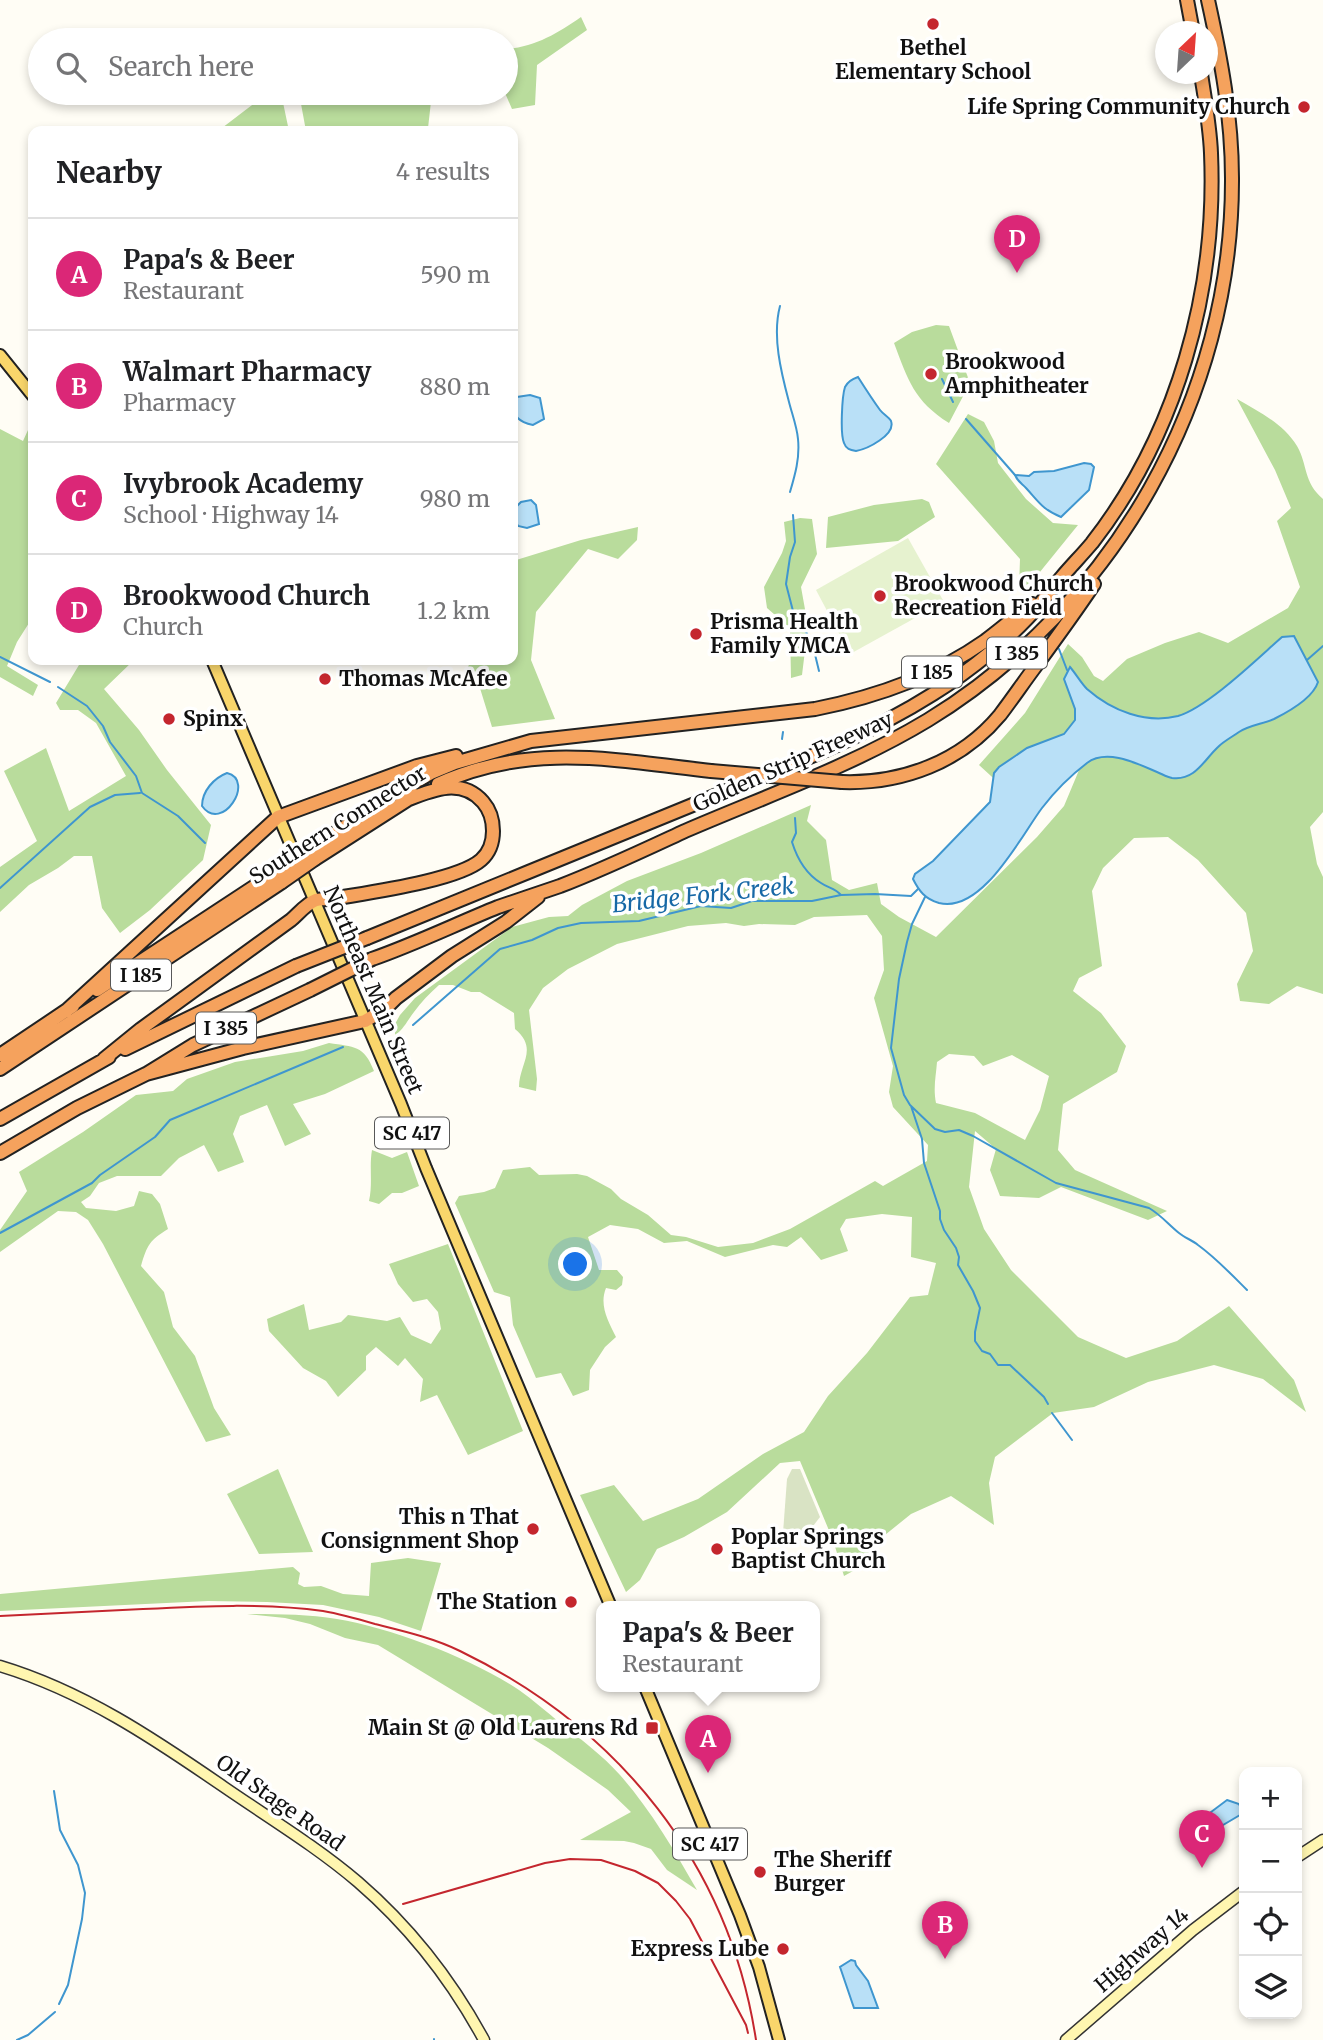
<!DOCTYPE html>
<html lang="en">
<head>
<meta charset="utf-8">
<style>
  :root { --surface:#fff; --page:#f6f6f6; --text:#202124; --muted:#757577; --line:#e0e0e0; --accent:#db2777 }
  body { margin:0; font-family:Merriweather,serif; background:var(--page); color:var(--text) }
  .controls { position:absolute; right:21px; bottom:21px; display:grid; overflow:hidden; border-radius:14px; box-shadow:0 4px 10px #0003 }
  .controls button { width:63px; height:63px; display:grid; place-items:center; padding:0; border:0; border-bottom:2px solid var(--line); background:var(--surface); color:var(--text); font:35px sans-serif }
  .compass { position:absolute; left:1155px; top:21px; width:63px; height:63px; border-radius:50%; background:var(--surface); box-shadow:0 4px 10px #0003; rotate:25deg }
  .you { position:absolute; left:576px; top:1265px; width:24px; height:24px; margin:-18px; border:5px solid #fff; border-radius:50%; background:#1a73e8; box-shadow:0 0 0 10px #1a73e833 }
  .badge { display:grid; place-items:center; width:46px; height:46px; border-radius:50%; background:var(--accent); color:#fff; font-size:23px; font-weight:700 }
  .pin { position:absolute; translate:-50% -58px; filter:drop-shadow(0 2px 4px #0008) }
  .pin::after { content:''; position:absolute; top:37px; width:24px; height:21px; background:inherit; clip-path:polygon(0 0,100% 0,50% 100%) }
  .popup { position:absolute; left:596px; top:1601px; width:224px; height:91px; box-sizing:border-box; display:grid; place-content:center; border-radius:14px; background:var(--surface); filter:drop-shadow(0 2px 5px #0005); font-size:23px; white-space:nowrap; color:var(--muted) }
  .popup b { font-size:26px; color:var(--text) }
  .popup::after { content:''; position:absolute; left:50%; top:100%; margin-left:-14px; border:14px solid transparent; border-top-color:var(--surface) }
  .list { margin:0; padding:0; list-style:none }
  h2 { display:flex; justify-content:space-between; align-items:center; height:91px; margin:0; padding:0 28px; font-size:30px }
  h2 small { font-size:23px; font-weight:400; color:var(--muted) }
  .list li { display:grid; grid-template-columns:46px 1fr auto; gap:21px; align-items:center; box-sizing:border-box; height:112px; padding:0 28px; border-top:2px solid var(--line) }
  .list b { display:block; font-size:26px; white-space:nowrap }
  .list p { margin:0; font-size:23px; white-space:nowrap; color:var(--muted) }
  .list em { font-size:23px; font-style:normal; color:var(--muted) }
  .icon { flex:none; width:38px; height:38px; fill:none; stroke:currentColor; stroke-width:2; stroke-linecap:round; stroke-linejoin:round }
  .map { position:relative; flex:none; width:1323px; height:2040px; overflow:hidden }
  .search { position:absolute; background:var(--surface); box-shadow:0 4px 10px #0003; left:28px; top:28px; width:490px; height:77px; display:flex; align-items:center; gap:18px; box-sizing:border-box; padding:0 24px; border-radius:38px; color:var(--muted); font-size:26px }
  .panel { position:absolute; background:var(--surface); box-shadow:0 4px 10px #0003; left:28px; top:126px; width:490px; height:539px; border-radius:14px }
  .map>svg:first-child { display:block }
  .forest { fill:#b9dc9c; fill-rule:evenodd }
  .cemetery { fill:#d9e3c4 }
  .pitch { fill:#e6f2cf }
  .water { fill:#b9e0f7; stroke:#3f96cf; stroke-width:2 }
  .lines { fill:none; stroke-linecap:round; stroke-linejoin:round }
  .stream { stroke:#3f96cf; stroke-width:2 }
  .secondary-casing { stroke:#333; stroke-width:13 }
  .primary-casing { stroke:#222; stroke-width:14 }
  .highway-casing { stroke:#222; stroke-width:16 }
  .secondary { stroke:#fff6b0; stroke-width:10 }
  .primary { stroke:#f9d66b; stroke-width:10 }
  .highway { stroke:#f5a25d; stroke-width:12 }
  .rail { stroke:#c4262e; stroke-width:2 }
  .highway-bridge-casing { stroke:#222; stroke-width:16; stroke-linecap:butt }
  .highway-bridge { stroke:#f5a25d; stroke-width:12 }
  .poi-dot { fill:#c4262e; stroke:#fff; stroke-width:2.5 }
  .labels { text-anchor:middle; stroke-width:7; stroke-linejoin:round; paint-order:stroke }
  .shield { fill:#fff; stroke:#585858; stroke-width:2 }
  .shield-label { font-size:19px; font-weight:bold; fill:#111 }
  .poi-label { font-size:21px; font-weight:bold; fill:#111; stroke:#fff; text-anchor:start }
  .street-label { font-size:21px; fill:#111; stroke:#fff }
  .water-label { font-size:23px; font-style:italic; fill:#1768a6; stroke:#fff }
</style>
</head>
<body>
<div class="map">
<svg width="1323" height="2040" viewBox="0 0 1323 2040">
  <rect width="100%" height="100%" fill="#fffdf5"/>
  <path class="forest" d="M 581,17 L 587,30 L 537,65 L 535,105 L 512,109 L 505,93 L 506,49 C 535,47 558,33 581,17 Z
    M 268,93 L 281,93 L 289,131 L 218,131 Z
    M 299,93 L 432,93 L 428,128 L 422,131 L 306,131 Z
    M 936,325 L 949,326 L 970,383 L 949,423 C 914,401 908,380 894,343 L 912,332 Z
    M 1237,399 C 1259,412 1283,423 1297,446 C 1308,465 1303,482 1323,499 L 1323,812 L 1310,827 L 1317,864 L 1323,877 L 1323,994 L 1297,986 L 1269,1004 L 1240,1001 L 1237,984 L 1253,951 L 1246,913 L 1198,860 L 1168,837 L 1134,838 L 1103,868 L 1092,891 L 1102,966 L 1079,978 L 1073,991 L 1101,1013 L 1126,1046 L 1117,1072 L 1063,1104 L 1058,1150 L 1075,1170 L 1167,1211 L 1148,1220 L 1061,1187 L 1039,1198 L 1000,1196 L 990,1170 L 996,1149 L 975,1131 L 969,1187 L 984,1229 L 1011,1270 L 1078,1337 L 1126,1358 L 1177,1341 L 1229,1306 L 1294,1380 L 1306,1412 L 1263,1379 L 1214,1365 L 1148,1382 L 1094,1407 L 1053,1413 L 995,1457 L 989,1483 L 994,1525 L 951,1496 L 911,1514 L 880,1539 L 862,1566 L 844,1576 L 833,1540 L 800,1461 L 780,1463 L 727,1512 L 684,1537 L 657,1549 L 640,1580 L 626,1592 L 580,1495 L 614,1485 L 643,1521 L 698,1499 L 763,1454 L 804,1432 L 828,1396 L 867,1353 L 910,1297 L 928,1295 L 936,1263 L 911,1257 L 912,1217 L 882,1214 L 846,1219 L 840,1229 L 848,1251 L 821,1260 L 801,1237 L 787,1247 L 773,1245 L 725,1257 L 687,1241 L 664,1243 L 638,1229 L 610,1225 L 588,1237 L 599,1270 L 617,1270 L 623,1277 L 622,1285 L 616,1290 L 606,1288 C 599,1305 608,1321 616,1337 L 605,1347 L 590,1370 L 589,1390 L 573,1396 L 561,1373 L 536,1378 L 513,1325 L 510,1297 L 494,1292 L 455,1203 L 459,1196 L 484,1192 L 495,1188 L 503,1170 L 530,1167 L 539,1175 L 577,1174 L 587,1176 L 611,1189 L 621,1199 L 648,1215 L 671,1235 L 686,1237 L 718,1247 L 753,1243 L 790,1229 L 875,1181 L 883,1186 L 927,1161 L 928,1145 L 893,1107 L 889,1092 L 893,1066 L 874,998 L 884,970 L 882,936 L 867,915 L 814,917 L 795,925 L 759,924 L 744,926 L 726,923 L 688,926 L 617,944 L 568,969 L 543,988 L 529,1010 L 537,1079 L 536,1091 L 519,1087 C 519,1064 539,1049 515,1029 L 514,1013 L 480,992 L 471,992 L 453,985 L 439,985 C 430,993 421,1002 414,1012 C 407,1021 404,1029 395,1035 L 395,1024 L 400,1015 L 415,998 L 512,927 L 549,917 L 568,916 L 582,905 L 627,881 L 701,853 L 811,805 L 807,821 L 826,840 L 832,880 L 849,890 L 877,883 L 881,904 L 899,917 L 936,937 L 1037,837 L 1064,806 L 1082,763 L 1003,787 L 979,765 L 1025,713 L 1068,644 L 1082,657 L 1094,676 L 1103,681 L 1127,659 L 1165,643 L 1199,632 L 1228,643 L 1288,608 L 1300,587 L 1277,521 L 1291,508 L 1275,470 ZM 949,1054 L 974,1056 L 983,1066 L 1012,1055 L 1049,1076 L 1040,1110 L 1025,1140 L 975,1113 L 936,1103 C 933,1088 936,1076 937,1062 Z
    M 968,414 L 984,422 L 994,441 L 998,463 L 1026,499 L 1053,523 L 1078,525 L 1031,583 L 1019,588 L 1020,559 L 936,464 Z
    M 33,419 L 33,625 L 29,623 L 17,642 L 7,666 L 38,685 L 33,696 L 0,677 L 0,429 L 23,441 Z
    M 922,499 L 929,502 L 935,517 L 898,541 L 826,548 L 828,517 L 874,505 Z
    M 800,518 L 812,519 L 817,554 L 801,587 L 808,626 L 802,675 L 791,678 L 790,628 L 767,608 L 764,587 L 782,553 L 786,541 L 784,522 Z
    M 638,527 L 637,540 L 618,559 L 588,549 L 536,612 L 531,660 L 555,719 L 492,727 L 479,685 L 468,667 L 471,660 L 513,660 L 513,561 L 581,540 Z
    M 82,660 L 134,660 L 104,689 L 139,730 L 167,770 L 211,825 L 203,860 L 150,910 L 120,933 L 102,908 L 92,856 L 74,856 L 58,868 L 29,885 L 0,912 L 0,867 L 37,841 L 4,771 L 46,748 L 69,811 L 126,776 L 96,723 L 78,710 L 60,710 L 56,703 Z
    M 329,1043 C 354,1047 364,1045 374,1071 L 325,1094 L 293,1104 L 311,1134 L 285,1146 L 267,1105 L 240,1116 L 233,1134 L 244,1162 L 218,1172 L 204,1145 L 179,1158 L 161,1176 L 117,1176 L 99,1183 L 90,1196 L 81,1202 L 86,1208 L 116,1211 L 134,1206 L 139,1191 L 152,1194 L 160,1204 L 168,1229 C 150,1240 147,1245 141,1266 L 164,1292 L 173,1327 L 195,1356 L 214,1408 L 231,1435 L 206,1442 L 103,1244 L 88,1220 L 76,1212 L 58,1211 L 0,1252 L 0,1230 L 27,1191 L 19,1172 L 83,1132 L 136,1095 L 173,1091 L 187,1079 L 235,1062 L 303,1051 Z
    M 372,1150 L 392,1158 L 407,1152 L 419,1186 L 402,1193 L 392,1193 L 379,1204 L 369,1201 C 373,1183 369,1167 372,1150 Z
    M 448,1244 L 523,1431 L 468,1455 L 437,1395 L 420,1402 L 423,1379 L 405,1358 L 398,1366 L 376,1347 L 366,1356 L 366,1370 L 338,1397 L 326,1381 L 303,1368 L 269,1331 L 267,1319 L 304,1304 L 309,1330 L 341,1322 L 348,1315 L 387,1321 L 400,1317 L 411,1335 L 431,1344 L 441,1329 L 438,1312 L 427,1299 L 413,1302 L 398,1284 L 389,1264 Z
    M 278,1469 L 313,1552 L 259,1554 L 227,1494 Z
    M 408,1558 L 441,1563 L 421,1631 L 379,1617 L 323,1605 L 267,1602 L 208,1601 L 0,1611 L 0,1594 L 293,1567 L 300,1573 L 298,1584 L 304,1587 L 321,1586 L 343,1594 L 369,1596 L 371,1563 Z
    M 247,1614 C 277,1614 307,1614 337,1619 C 392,1628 473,1659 519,1690 C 533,1700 547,1712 560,1723 C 581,1739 603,1756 620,1775 C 650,1809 674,1850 697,1890 L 667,1870 L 651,1849 L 634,1843 L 624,1841 L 580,1840 L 631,1812 L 608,1790 L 548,1748 L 378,1645 L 345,1638 L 310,1624 L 285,1618 Z"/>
  <path class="cemetery" d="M 792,1469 L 800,1469 L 820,1517 L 810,1530 L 783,1533 L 787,1479 Z"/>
  <path class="pitch" d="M 908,538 L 944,602 L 850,654 L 816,590 Z"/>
  <path class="water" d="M 858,377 C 865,388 872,399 880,410 C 883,414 889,417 891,421 C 896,435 867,449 856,451 C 850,450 846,449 844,443 C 840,434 842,396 845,387 C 848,381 852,379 858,377 Z
    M 530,395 L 540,398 L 544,419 L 533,425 C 519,422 513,417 513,402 L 517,397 Z
    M 1084,463 L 1091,464 L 1094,467 L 1089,490 L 1061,517 C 1042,509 1039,502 1026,488 C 1021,483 1018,482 1015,475 L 1029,476 L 1034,472 L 1054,471 Z
    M 531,500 L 536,505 L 539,524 L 527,528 L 518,526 L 515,520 L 516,507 L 521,502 Z
    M 1294,636 L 1318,682 C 1313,698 1288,712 1274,719 C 1263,724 1250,725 1239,732 C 1232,737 1224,741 1218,747 C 1204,760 1195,781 1172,778 C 1167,777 1162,774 1157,772 C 1138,764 1107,748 1087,763 C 1070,776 1055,791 1042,808 C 1021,836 982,914 939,903 C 925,899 919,891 913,879 L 915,874 L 933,861 L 990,802 L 994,773 L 999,767 L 1027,748 L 1064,734 L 1075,720 L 1075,709 L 1064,679 L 1070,667 C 1076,674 1081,683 1087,689 C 1112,711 1146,724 1178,716 C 1208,707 1258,658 1282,637 Z
    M 227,773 C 256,780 222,834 202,806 C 202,791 214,778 227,773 Z
    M 1227,1800 L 1239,1804 L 1241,1808 L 1240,1815 L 1223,1825 C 1216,1824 1213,1818 1211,1812 Z
    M 851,1960 L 855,1961 L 856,1965 L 868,1981 L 878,2008 L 854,2008 L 840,1967 Z"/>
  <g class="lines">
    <path class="stream" d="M 780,306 C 772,336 781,372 789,402 C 792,414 797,427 798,439 C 800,458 795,475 790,492
      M 942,379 L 953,402
      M 966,419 L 1015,475
      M 793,515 L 795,542 L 790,557 L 786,584 L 793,611 L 812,642 L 819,671
      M 1059,649 L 1067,670
      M 0,657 L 50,682
      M 1307,660 L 1323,646
      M 58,687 L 87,706 L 103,726 L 110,742 L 136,776 L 142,793 L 178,816 L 205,843
      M 782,739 L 783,732
      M 795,818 L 796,833 L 792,842 C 797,858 806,874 821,883 C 828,888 835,888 841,895
      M 0,888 L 90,807 L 115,795 L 140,793
      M 925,897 L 912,924 L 907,942 L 899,979 L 891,1048 L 904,1095 L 910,1105 L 935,1129 L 945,1132 L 959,1130 L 973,1136 L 1056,1183 L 1149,1208 C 1161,1215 1169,1225 1179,1233 C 1185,1238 1192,1240 1198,1245 C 1216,1258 1231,1274 1247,1290
      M 413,1025 L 500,949 L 532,940 L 558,928 L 581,923 L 639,921 L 701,906 L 731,908 L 752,901 L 812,901 L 841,895 L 875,894 L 911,896 L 918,889
      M 911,1106 L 922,1139 L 924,1163 L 940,1211 L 940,1219 L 944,1230 L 956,1248 L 959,1257 L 958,1265 L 973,1291 L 980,1308 L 975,1332 L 975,1341 L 982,1351 L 990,1354 L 998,1365 L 1010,1365 L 1044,1397 L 1048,1404
      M 0,1233 L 92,1183 L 100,1175 L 155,1137 L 170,1120 L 343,1047
      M 1052,1413 L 1072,1440
      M 54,1791 L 60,1830 L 78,1865 L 85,1893 L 82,1919 L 68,1985 L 59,2004
      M 17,2040 L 28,2035 L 55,2012
      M 434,2040 L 434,2039"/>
    <defs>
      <path id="secondary" d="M 0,1666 C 83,1691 153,1738 224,1787 C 269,1818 317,1847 358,1882 C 409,1926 452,1981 484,2040
        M 1297,1857 L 1323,1840
        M 1066,2040 L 1193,1930 L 1244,1891"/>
      <path id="primary" d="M 0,355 L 33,396
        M 212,660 L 401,1104 L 426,1168 L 611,1607
        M 645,1687 L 740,1915 L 759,1967 L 779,2040"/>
      <path id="highway" d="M 1187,0 L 1193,32
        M 842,782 C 902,784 961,762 1000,715 C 1013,698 1025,680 1038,663 C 1057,637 1076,611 1094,584
        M 438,784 C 530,742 614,760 711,771
        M 310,850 L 397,792 L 431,773 L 455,763 L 531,741 L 815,709 C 876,697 934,677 985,641 C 1001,629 1016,616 1032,604
        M 315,859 L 415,795
        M 367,938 C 475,894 582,850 690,806 C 772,772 857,742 933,694 C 968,672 1014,636 1040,604 C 1047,596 1054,586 1061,578 C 1071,566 1082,555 1092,543 C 1177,434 1217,291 1211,153 C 1210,127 1205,100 1201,74
        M 372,959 C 415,944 456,924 498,907 C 519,900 539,893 560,886 C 602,870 644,850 685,831 C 766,796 852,766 928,720 C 1114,606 1233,397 1232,178 C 1232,117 1221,59 1208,0
        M 97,990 L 278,871
        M 66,1011 L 278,817 L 417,766 L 456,756
        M 125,1049 L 296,966
        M 0,1055 L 73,1006
        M 104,1059 L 141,1029 L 291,920 C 298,914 307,903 316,900 C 321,899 327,899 332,899 C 365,893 457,881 481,860 C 489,853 493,842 493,831 C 493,821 490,810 483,802 C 462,778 434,789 409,799
        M 0,1069 L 282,882
        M 146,1074 L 243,1048 L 365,1021 L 384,1010 L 396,998 L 452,956 L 506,922 L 538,897
        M 0,1119 L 109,1057
        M 0,1153 L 77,1108 L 146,1074 L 193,1045 L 310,990"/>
    </defs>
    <use href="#secondary" class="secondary-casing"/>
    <use href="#primary" class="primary-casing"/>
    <use href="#highway" class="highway-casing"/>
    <use href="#secondary" class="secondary"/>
    <use href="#primary" class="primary"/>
    <use href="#highway" class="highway"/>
    <path class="rail" d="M 0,1616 C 48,1614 95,1611 143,1609 C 203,1606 263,1603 323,1611 C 340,1614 358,1619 375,1624 C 403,1631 434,1638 460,1651 C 619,1728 729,1864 756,2040
      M 403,1904 L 545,1863 L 570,1859 L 601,1860 L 635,1871 L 658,1883 L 676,1901 L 690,1919 L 746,2025 L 748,2033"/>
    <defs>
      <path id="highway-bridge" d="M 711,771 L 842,782
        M 278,871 L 310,850
        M 282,882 L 315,859
        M 296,966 L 367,938
        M 310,990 L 372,959"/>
    </defs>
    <use href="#highway-bridge" class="highway-bridge-casing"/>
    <use href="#highway-bridge" class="highway-bridge"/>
  </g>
  <g class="poi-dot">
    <circle cx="933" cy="24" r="7"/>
    <circle cx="1304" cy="107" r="7"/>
    <circle cx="931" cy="374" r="7"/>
    <circle cx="880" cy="596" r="7"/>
    <circle cx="696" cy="634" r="7"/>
    <circle cx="325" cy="679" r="7"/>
    <circle cx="169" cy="719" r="7"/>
    <circle cx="533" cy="1529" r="7"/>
    <circle cx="717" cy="1549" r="7"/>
    <circle cx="571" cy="1602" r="7"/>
    <rect x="645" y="1721" width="14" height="14" rx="3.5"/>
    <circle cx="760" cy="1872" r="7"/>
    <circle cx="783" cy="1949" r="7"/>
  </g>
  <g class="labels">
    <g class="shield">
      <rect x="987" y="637.5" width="60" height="31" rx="5"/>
      <rect x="902" y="656.5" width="60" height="31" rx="5"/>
      <rect x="111" y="959.5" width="60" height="31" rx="5"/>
      <rect x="196" y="1012.5" width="60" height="31" rx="5"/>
      <rect x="375" y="1117.5" width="74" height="31" rx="5"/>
      <rect x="673" y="1828.5" width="74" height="31" rx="5"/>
    </g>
    <g class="shield-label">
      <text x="1017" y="660">I 385</text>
      <text x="932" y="679">I 185</text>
      <text x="141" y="982">I 185</text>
      <text x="226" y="1035">I 385</text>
      <text x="412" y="1140">SC 417</text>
      <text x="710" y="1851">SC 417</text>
    </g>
    <g class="poi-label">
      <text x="933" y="55" text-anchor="middle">Bethel<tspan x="933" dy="24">Elementary School</tspan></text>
      <text x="1290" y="114" text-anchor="end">Life Spring Community Church</text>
      <text x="945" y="369">Brookwood<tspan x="945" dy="24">Amphitheater</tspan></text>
      <text x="894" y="591">Brookwood Church<tspan x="894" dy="24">Recreation Field</tspan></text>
      <text x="710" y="629">Prisma Health<tspan x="710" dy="24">Family YMCA</tspan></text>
      <text x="339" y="686">Thomas McAfee</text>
      <text x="183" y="726">Spinx</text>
      <text x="519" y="1524" text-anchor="end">This n That<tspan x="519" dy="24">Consignment Shop</tspan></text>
      <text x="731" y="1544">Poplar Springs<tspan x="731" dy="24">Baptist Church</tspan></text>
      <text x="557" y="1609" text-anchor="end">The Station</text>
      <text x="638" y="1735" text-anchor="end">Main St @ Old Laurens Rd</text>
      <text x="774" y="1867">The Sheriff<tspan x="774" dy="24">Burger</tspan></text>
      <text x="769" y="1956" text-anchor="end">Express Lube</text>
    </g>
    <g class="street-label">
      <text transform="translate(793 762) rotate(-24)" y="7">Golden Strip Freeway</text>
      <text transform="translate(338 825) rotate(-32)" y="7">Southern Connector</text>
      <text transform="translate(373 990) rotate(67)" y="7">Northeast Main Street</text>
      <text transform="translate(280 1803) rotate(35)" y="7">Old Stage Road</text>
      <text transform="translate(1142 1950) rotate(-41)" y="7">Highway 14</text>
    </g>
    <g class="water-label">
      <text transform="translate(703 895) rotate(-6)" y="8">Bridge Fork Creek</text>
    </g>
  </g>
</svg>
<div class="controls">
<button>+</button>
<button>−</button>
<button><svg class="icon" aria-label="locate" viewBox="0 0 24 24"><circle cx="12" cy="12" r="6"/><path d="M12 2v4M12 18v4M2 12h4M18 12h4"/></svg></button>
<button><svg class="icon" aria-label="layers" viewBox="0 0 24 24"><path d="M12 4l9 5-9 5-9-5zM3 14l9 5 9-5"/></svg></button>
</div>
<svg class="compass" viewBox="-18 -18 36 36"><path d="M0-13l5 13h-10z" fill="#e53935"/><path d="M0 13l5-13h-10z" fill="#757577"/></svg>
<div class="you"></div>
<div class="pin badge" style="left:708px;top:1773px">A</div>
<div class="popup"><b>Papa's &amp; Beer</b>Restaurant</div>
<div class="pin badge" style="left:945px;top:1959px">B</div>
<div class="pin badge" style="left:1202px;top:1868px">C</div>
<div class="pin badge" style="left:1017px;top:273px">D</div>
<div class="search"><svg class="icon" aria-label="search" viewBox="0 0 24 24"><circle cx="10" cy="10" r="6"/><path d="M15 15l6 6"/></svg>Search here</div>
<section class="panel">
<h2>Nearby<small>4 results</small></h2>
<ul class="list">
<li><span class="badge">A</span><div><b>Papa's &amp; Beer</b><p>Restaurant</p></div><em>590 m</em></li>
<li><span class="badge">B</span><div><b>Walmart Pharmacy</b><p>Pharmacy</p></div><em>880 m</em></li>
<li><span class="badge">C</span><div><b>Ivybrook Academy</b><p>School · Highway 14</p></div><em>980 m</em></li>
<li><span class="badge">D</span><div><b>Brookwood Church</b><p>Church</p></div><em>1.2 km</em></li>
</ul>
</section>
</div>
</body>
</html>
